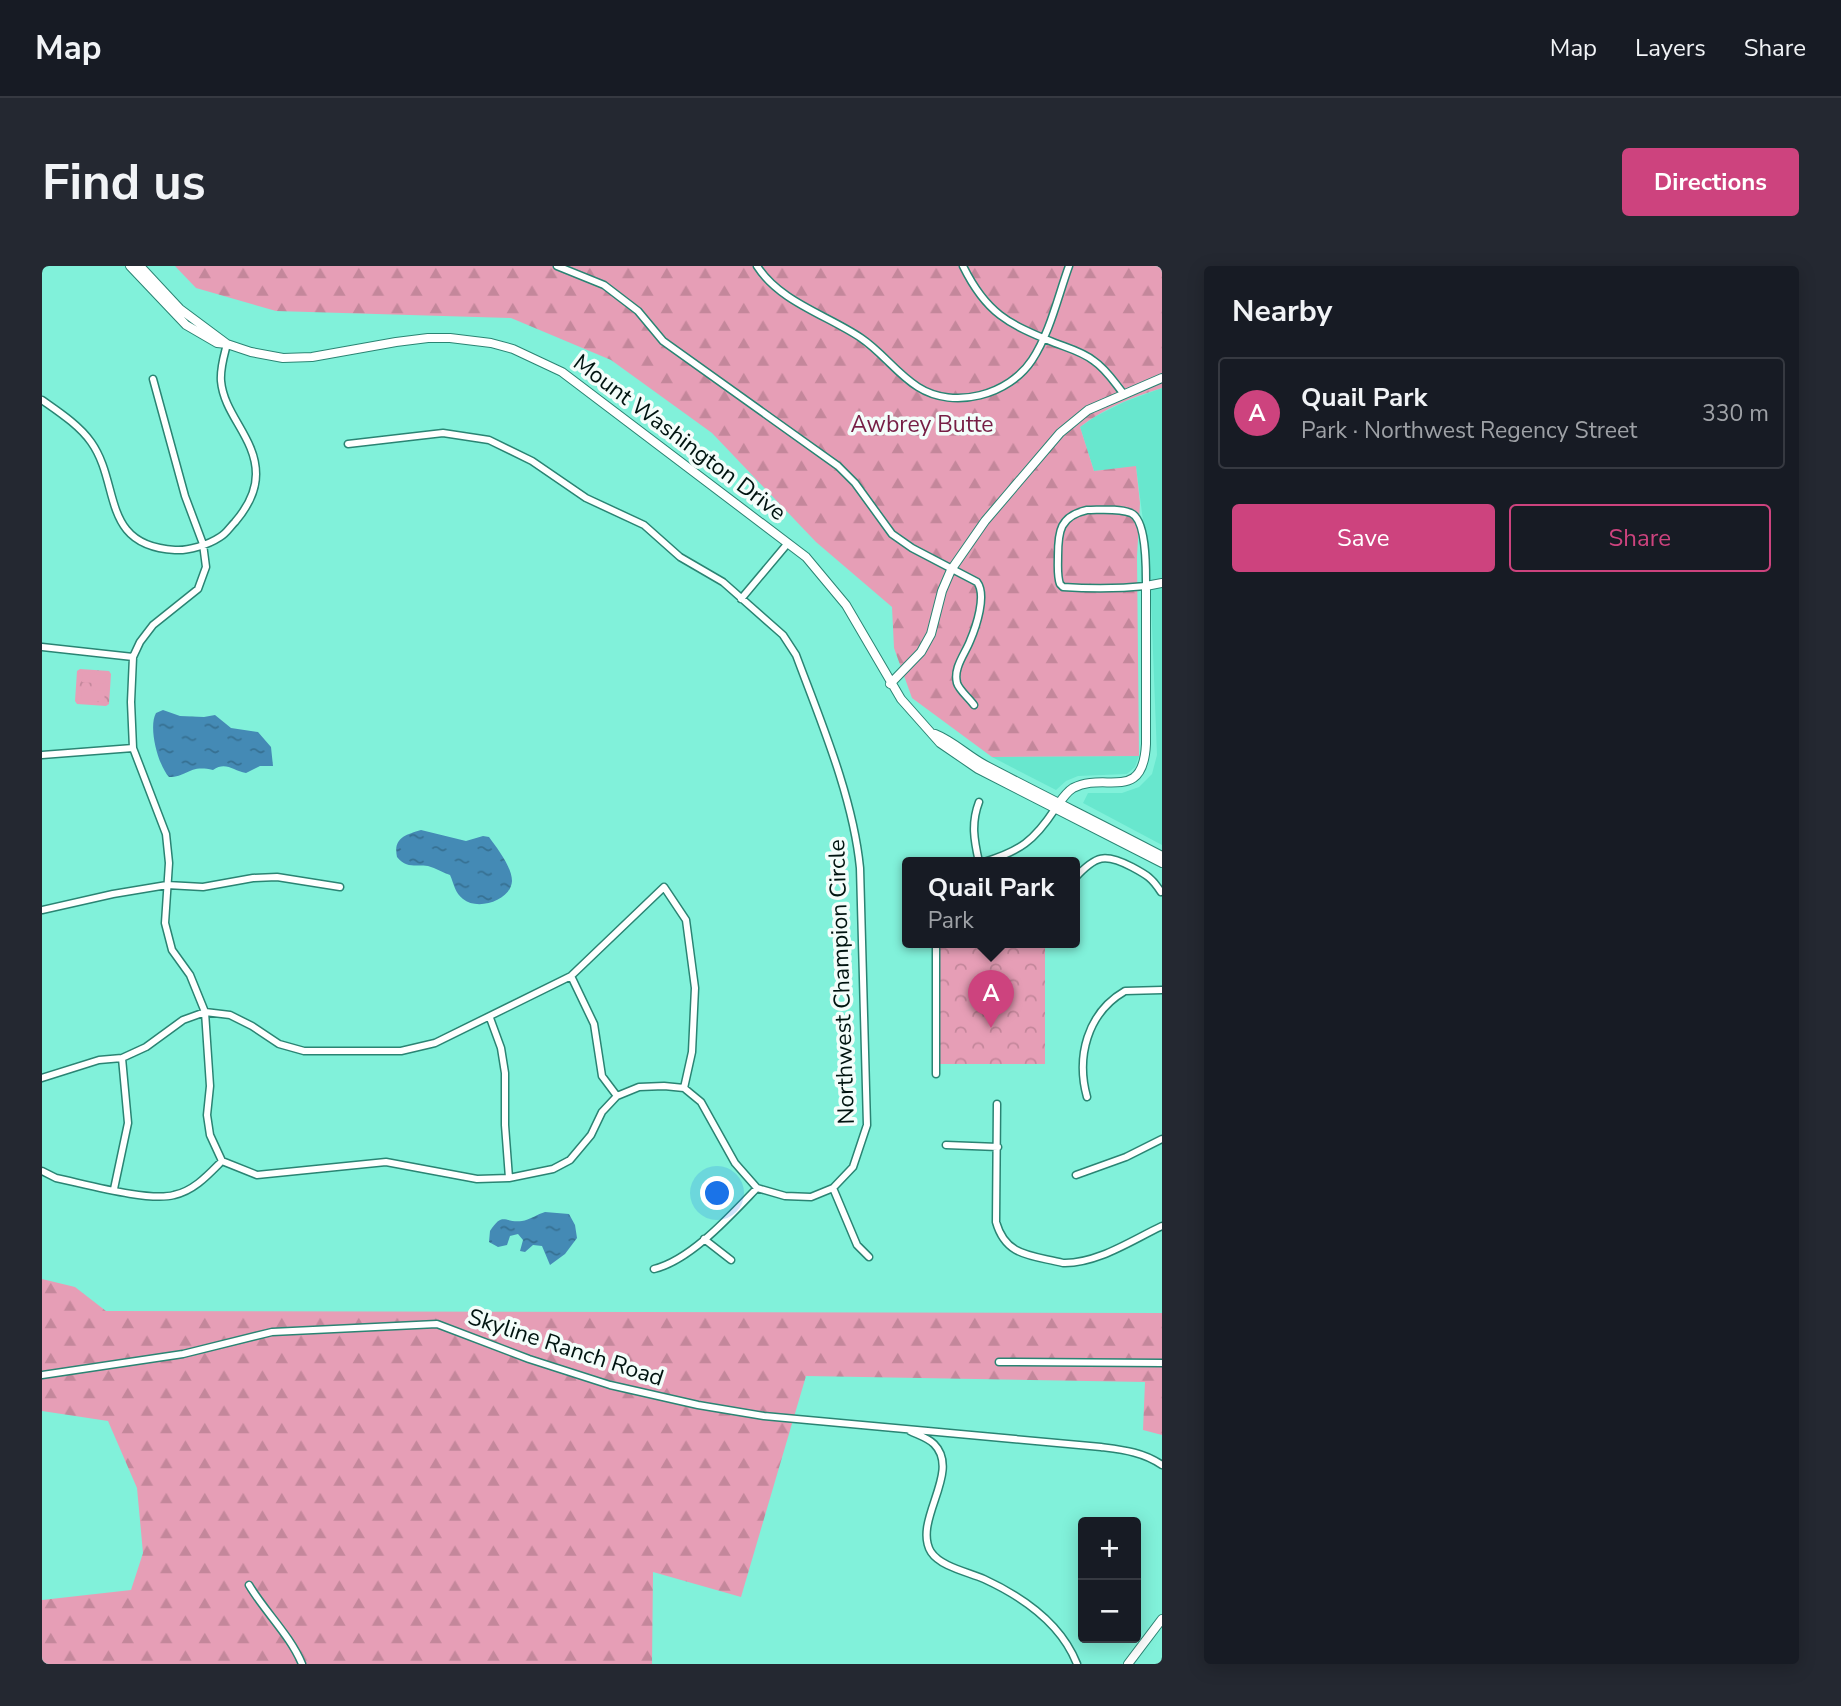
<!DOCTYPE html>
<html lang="en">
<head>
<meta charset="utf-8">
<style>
  :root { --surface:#171b24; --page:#242831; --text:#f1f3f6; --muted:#9ea1a6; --line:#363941; --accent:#cd437e }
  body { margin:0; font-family:"Nunito Sans",sans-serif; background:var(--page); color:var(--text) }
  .controls { position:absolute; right:21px; bottom:21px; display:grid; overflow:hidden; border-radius:7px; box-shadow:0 4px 18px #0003 }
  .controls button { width:63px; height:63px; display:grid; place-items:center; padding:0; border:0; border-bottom:2px solid var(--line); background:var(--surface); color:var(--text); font:35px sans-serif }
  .you { position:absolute; left:676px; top:928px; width:24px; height:24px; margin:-18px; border:5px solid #fff; border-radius:50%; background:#1a73e8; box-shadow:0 0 0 10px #1a73e833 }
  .badge { display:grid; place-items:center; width:46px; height:46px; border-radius:50%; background:var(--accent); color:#fff; font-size:23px; font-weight:700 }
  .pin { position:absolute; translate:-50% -58px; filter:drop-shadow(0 2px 4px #0008) }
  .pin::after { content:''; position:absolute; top:37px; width:24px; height:21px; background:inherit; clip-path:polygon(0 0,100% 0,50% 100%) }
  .popup { position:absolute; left:860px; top:591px; width:178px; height:91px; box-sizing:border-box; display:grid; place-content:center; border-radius:7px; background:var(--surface); filter:drop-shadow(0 2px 5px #0005); font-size:23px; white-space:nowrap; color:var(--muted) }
  .popup b { font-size:26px; color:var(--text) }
  .popup::after { content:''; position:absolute; left:50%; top:100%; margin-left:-14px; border:14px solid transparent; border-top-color:var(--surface) }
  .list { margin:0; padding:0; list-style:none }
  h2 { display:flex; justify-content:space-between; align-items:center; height:91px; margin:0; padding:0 28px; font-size:30px }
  h2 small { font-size:23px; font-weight:400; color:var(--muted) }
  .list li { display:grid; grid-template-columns:46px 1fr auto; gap:21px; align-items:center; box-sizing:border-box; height:112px; margin:0 14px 14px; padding:0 14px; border:2px solid var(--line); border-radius:7px }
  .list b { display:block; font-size:26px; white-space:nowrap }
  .list p { margin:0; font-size:23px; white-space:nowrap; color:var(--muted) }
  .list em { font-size:23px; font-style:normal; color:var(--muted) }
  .actions { display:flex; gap:14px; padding:21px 28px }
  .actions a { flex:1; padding:16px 0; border:2px solid var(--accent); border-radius:7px; text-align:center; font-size:24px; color:var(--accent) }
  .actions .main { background:var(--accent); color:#fff }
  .map { position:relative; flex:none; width:1120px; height:1398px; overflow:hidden; border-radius:7px }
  header { display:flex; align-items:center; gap:42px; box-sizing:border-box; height:98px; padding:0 35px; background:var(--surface); border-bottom:2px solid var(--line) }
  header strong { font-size:33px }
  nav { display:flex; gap:38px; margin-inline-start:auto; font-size:24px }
  .intro { display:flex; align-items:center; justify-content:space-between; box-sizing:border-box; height:168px; padding:0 42px }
  h1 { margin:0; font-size:49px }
  .button { padding:18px 32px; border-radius:7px; background:var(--accent); color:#fff; font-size:24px; font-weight:700 }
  main { display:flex; gap:42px; padding:0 42px }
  aside { flex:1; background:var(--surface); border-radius:7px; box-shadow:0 4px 18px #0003 }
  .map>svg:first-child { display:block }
  .built { fill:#68e7ce }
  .forest { fill:url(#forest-firs) }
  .park { fill:url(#park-crowns) }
  .pitch { fill:#e69eb6 }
  .water { fill:url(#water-ripples) }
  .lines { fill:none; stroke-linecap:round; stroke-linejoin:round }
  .street-casing { stroke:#2a8473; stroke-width:9 }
  .secondary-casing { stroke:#2a8473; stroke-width:10 }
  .street { stroke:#fff; stroke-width:6 }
  .secondary { stroke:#fff; stroke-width:8 }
  .labels { text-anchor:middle; stroke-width:7; stroke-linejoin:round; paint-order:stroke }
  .park-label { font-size:23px; fill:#761e45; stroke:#f3fdfa }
  .street-label { font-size:23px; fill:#001410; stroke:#f3fdfa }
</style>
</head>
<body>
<header>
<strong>Map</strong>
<nav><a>Map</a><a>Layers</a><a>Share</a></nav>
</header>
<div class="intro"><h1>Find us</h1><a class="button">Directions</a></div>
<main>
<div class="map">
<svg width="1120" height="1398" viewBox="0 0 1120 1398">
  <defs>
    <pattern id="forest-firs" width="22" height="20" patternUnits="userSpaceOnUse" patternTransform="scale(1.75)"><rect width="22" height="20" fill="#e69eb6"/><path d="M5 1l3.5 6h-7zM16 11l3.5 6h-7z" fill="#c4879b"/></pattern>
    <pattern id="park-crowns" width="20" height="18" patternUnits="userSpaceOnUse" patternTransform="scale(1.75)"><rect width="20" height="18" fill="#e69eb6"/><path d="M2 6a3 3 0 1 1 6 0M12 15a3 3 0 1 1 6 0" fill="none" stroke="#c4879b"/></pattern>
    <pattern id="water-ripples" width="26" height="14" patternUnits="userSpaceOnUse" patternTransform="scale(1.75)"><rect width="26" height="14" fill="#448ab5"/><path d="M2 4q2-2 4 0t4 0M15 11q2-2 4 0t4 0" fill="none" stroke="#367092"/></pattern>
  </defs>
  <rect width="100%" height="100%" fill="#81f1da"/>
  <path class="built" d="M 1120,122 L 1120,579 L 1041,537 L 1046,527 L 1080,527 L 1097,521 L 1110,508 L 1115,489 L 1108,308 L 1094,201 L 1052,205 L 1038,161 L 1054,150 L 1082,136 Z
    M 1097,490 L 1093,501 L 1085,508 L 1036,510 L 1024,515 L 1014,524 L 950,491 Z"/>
  <path class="forest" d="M 133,0 L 1120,0 L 1120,122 C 1091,131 1062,142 1038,161 L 1052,205 L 1094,200 L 1098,237 L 1095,291 L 1097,490 L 950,491 L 870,432 L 852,382 L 850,341 L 774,276 L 670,167 L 569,94 L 469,52 L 234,45 L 154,22 Z
    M 0,1013 L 33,1021 L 64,1045 L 1120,1047 L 1120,1169 L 1101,1164 L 1103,1116 L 764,1110 L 699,1331 L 611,1306 L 610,1398 L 0,1398 L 0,1334 L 89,1324 L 101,1287 L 95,1222 L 66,1155 L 0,1145 Z"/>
  <path class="park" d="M 38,403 L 67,405 L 69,408 L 67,438 L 64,440 L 35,438 L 33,435 L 35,405 Z
    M 895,676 L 1003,676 L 1003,798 L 895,798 Z"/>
  <path class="pitch" d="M 41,405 L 64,407 L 63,418 L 40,416 Z
    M 40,423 L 63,425 L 62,436 L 39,434 Z"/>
  <path class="water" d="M 121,444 L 138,450 L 162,451 L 173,449 L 189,462 L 216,466 L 229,481 L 231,500 L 218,500 L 204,507 C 191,505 184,495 171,504 C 147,498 146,511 127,511 C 116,499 106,461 114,447 Z
    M 379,564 L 424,575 L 441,570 L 447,571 C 455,582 470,601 470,615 C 469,635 435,645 421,633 C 413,627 412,618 408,609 C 401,607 394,602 386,600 C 373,598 365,603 355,591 C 351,572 363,569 379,564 Z
    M 503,946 L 527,948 L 533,959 L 535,972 L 523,988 L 508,999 L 500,980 L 491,979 L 483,986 L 478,985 L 481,974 L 476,968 L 468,970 L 465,979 L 456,981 L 447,976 L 448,965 C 461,945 462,957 480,955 C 487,954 496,948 503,946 Z"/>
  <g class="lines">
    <defs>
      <path id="street" d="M 515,0 L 562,19 L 596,45 L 621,75 L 796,200 L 813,217 L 850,268 L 870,282 L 935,316 C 945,329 934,361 928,375 C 923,388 911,402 915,417 C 917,424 927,432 932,439
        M 715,0 C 738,36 785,49 819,72 C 840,86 855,108 876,121 C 912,144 967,129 990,94 C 1008,67 1016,30 1027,0
        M 921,0 C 944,47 966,58 1013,77 C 1026,82 1041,86 1052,95 C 1064,103 1072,116 1081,127
        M 111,113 L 143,230 L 161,278 L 164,301 L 156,323 L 111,359 L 98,376 L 91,391 L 89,436 L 91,482 L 124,568 L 127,597 L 123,657 L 130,684 L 148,709 L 163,746 L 168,820 L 165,849 L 168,869 L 180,895 L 215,909 L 344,896 L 435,913 L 467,912 L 511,903 L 528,894 L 549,869 L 560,846 L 575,830 L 597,821 L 622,820 L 642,822 L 659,836 L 693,897 L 715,922 L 743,930 L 769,931 L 791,922 L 811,901 L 825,859 L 818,602 C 811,531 779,456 754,389 L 741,369 L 681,316 L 638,291 L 602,259 L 544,232 L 490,195 L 447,174 L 401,167 L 306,178
        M 0,134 C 17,146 37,159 49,176 C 79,218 58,280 133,284 C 146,285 166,279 178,271 C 184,268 188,261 193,256 C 205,242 214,227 214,208 C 214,172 182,149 179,115 C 178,102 182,90 185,78
        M 1045,244 C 1059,244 1076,242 1089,247 C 1105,254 1104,303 1104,320 C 1076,323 1049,323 1021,321 L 1018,318 C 1015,310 1016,300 1016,290 C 1016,265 1018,250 1045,244 Z
        M 699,333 L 746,277
        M 0,381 L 91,391
        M 0,489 L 91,482
        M 937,596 C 932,574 929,557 937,536
        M 942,596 C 978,585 992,575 1013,543
        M 1033,612 C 1054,589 1063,587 1090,601 C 1105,609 1110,612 1119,626
        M 0,644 L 71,628 L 125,619 L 161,621 L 211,612 L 235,611 L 298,621
        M 529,710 L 552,758 L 560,810 L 575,830
        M 448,752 L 459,782 L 463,807 L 463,859 L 467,912
        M 894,808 L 894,676
        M 0,812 L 57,794 L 80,792 L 104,781 L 141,754 L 163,746 L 188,749 L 210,760 L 237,778 L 262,785 L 359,785 L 393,777 L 529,710 L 622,621 L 644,654 L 653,722 L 650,786 L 642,822
        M 1045,831 C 1034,791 1045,747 1083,725 L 1120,724
        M 955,838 L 954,956 C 964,991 989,989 1021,997 C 1055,998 1090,974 1120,960
        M 904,879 L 956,881
        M 0,905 L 14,912 C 43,918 107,936 132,929 C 152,925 167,908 180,895
        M 1034,909 L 1084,891 L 1120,873
        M 791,922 L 815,979 L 827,991
        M 72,923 L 86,857 L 80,792
        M 662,973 L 689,994
        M 612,1003 C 649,994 689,949 715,922
        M 957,1096 L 1120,1097
        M 0,1109 L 141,1088 L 230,1066 L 395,1058 L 487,1093 L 568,1119 L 656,1139 L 722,1150 L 1059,1181 C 1082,1184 1101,1186 1120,1199
        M 868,1165 C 876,1169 886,1172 892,1178 C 920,1206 870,1255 889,1286 C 899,1301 926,1306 942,1313 C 981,1331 1019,1357 1035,1398
        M 207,1319 C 223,1346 248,1369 260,1398"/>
      <path id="secondary" d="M 88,0 L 144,59 L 175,77 L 185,78 L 209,86 L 241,92 L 270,91 L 354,76 L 386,72 L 408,72 L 449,77 L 471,83 L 520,106 L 764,291 L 804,339 L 859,433 L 898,477 L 936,503 L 1120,597
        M 98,0 L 138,43 L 185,78
        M 848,418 L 879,386 L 889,368 L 900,325 L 909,304 L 943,255 L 1018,167 L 1046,144 L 1120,112
        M 893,468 C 911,475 926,490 943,499 C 1002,530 1061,559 1120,590
        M 1013,543 C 1018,536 1023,527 1031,522 C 1063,505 1101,538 1104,478 L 1104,320 L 1120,317
        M 1086,1398 L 1120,1353"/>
    </defs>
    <use href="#street" class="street-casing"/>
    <use href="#secondary" class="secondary-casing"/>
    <use href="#street" class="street"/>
    <use href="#secondary" class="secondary"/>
  </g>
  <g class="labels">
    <g class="park-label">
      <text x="880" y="166">Awbrey Butte</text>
    </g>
    <g class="street-label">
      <text transform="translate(638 171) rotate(37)" y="8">Mount Washington Drive</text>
      <text transform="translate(799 716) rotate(-92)" y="8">Northwest Champion Circle</text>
      <text transform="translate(524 1081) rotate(18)" y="8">Skyline Ranch Road</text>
    </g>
  </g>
</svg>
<div class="controls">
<button>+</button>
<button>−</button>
</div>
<div class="you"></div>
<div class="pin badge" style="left:949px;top:762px">A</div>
<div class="popup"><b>Quail Park</b>Park</div>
</div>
<aside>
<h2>Nearby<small></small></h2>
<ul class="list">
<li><span class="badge">A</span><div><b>Quail Park</b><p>Park · Northwest Regency Street</p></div><em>330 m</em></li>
</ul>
<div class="actions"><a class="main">Save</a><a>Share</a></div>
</aside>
</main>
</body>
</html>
